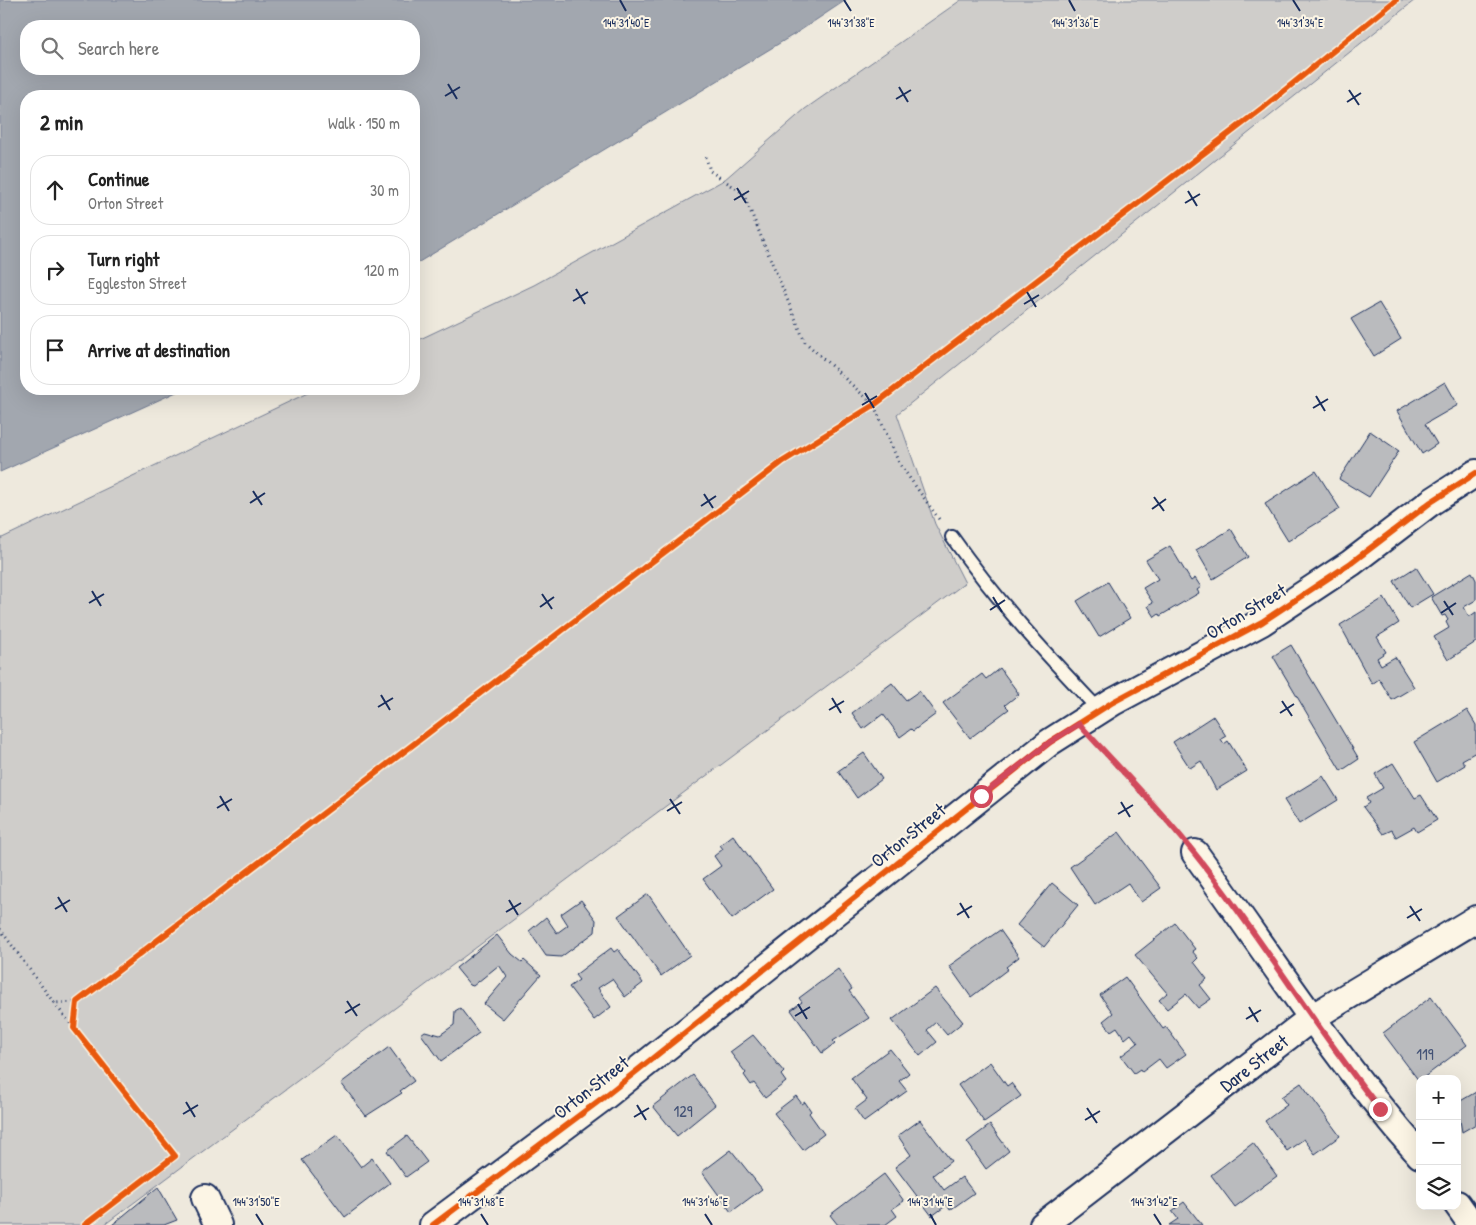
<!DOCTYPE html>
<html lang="en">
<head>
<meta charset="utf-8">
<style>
  :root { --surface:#fff; --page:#f6f6f6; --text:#222; --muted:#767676; --line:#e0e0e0 }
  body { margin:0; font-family:"Patrick Hand",sans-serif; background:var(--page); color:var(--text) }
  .controls { position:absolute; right:15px; bottom:15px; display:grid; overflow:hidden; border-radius:10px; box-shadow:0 5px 20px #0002 }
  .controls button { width:45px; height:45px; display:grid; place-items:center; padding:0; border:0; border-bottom:1px solid var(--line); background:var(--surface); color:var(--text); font:25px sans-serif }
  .stop { position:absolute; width:15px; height:15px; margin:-11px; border:4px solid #d1495b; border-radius:50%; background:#fff }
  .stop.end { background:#d1495b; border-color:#fff; box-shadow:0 1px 5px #0008 }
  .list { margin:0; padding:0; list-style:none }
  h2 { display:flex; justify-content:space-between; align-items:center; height:65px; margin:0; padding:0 20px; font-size:21px }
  h2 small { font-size:16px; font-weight:400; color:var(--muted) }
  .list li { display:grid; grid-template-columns:32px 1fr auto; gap:15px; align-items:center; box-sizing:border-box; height:70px; margin:0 10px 10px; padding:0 10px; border:1px solid var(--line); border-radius:20px }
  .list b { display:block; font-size:19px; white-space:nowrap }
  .list p { margin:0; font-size:16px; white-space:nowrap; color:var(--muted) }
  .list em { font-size:16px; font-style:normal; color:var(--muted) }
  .icon { flex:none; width:28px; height:28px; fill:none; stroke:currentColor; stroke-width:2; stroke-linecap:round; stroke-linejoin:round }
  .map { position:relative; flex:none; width:1476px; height:1225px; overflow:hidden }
  .search { position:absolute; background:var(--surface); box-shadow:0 5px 20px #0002; left:20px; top:20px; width:400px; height:55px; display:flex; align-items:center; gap:12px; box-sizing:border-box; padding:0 18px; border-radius:20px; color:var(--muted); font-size:19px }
  .panel { position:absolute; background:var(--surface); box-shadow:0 5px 20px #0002; left:20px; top:90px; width:400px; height:305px; border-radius:20px }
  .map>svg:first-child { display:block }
  .green { fill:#cfcdca; stroke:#757e94 }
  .water { fill:#a2a7af; stroke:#6c778f; fill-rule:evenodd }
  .building { fill:#babbbe; stroke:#1b2f5e }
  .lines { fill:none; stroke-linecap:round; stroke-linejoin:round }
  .service-casing { stroke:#1b2f5e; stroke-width:16 }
  .minor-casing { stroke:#1b2f5e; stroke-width:30 }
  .path { stroke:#1b2f5e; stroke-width:3; stroke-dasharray:1 4; stroke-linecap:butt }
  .service { stroke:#fcf5e5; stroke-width:12 }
  .minor { stroke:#fcf5e5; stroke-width:26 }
  .cycleway-casing { stroke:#fcf5e5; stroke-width:9 }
  .cycleway { stroke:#e8590c; stroke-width:6 }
  .route { stroke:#d1495b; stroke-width:6 }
  .ticks { fill:none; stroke:#1b2f5e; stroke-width:2 }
  .labels { text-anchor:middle; stroke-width:4; stroke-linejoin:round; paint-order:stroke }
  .number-label { font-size:16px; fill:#435276 }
  .street-label { font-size:19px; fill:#1b2f5e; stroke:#fcf5e5 }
  .ticks-label { font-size:12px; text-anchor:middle; fill:#1b2f5e; stroke:#fcf5e5; stroke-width:4; stroke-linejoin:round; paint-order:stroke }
</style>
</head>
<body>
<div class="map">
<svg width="1476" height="1225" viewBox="0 0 1476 1225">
  <rect width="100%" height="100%" fill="#eee9dd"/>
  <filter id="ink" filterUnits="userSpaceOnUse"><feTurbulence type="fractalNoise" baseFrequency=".02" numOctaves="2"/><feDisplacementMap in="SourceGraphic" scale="10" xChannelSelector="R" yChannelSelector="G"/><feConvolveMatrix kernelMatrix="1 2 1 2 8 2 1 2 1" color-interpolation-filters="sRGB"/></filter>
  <g filter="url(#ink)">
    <path class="green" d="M 961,0 L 1415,0 L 897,414 L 935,524 L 965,583 L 104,1225 L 0,1225 L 0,539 L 316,389 L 414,389 L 414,342 L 534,285 L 724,180 L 805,109 Z"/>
    <path class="water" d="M 0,0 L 846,0 L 798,32 L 414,265 L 414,96 L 26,96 L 26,389 L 183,389 L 0,472 ZM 26,26 L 414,26 L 414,69 L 26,69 Z"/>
    <path class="building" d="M 1379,303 L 1401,339 L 1374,356 L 1351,319 Z
      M 1445,382 L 1458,405 L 1425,424 L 1437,444 L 1422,454 L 1397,411 Z
      M 1370,431 L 1399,451 L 1369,497 L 1339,479 Z
      M 1316,471 L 1340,509 L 1288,541 L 1265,504 Z
      M 1231,529 L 1248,557 L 1213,579 L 1196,550 Z
      M 1170,546 L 1191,581 L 1195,578 L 1201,587 L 1197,590 L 1199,593 L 1160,616 L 1159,614 L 1155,617 L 1148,606 L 1153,603 L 1143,588 L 1158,579 L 1146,560 Z
      M 1416,567 L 1433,594 L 1410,608 L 1394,581 Z
      M 1472,572 L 1476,580 L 1476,600 L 1464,607 L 1469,617 L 1476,612 L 1476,642 L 1448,660 L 1434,637 L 1449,628 L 1446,622 L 1448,620 L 1445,615 L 1442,616 L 1431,597 Z
      M 1108,582 L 1130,618 L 1099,637 L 1077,601 Z
      M 1384,598 L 1399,623 L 1377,637 L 1386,652 L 1377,658 L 1381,665 L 1395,657 L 1414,687 L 1392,700 L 1379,679 L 1372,684 L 1340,625 Z
      M 1291,645 L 1359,759 L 1341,771 L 1273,656 Z
      M 1000,668 L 1019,694 L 1005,705 L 1009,709 L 970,738 L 943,703 L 982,674 L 986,679 Z
      M 892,683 L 906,700 L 919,691 L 936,714 L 913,731 L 911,729 L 900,737 L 883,714 L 863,729 L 852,713 Z
      M 1467,710 L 1476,725 L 1476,752 L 1462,760 L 1465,765 L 1437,782 L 1414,742 Z
      M 1213,716 L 1226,736 L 1221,739 L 1224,744 L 1228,741 L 1247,771 L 1216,790 L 1201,761 L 1190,768 L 1173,742 Z
      M 864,753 L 882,779 L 857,798 L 838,771 Z
      M 1393,763 L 1415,798 L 1421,795 L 1437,820 L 1417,832 L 1414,827 L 1396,837 L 1392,830 L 1383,834 L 1363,807 L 1369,803 L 1366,798 L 1383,788 L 1375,774 Z
      M 1323,776 L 1338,800 L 1299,824 L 1284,800 Z
      M 1119,832 L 1161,888 L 1141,902 L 1128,883 L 1095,905 L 1070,867 Z
      M 733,835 L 773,889 L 732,919 L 703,879 L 721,866 L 714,856 L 723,849 L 720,845 Z
      M 1052,883 L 1078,905 L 1044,947 L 1017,925 Z
      M 648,894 L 690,955 L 661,976 L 618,916 Z
      M 581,900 L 596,920 L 595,932 L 561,957 L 546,956 L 529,931 L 546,917 L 557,933 L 568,925 L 561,914 Z
      M 1175,923 L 1195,949 L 1192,951 L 1198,958 L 1194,962 L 1207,979 L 1200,985 L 1211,999 L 1198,1008 L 1186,994 L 1167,1009 L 1159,1000 L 1167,993 L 1135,955 Z
      M 1000,930 L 1019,957 L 1006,967 L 1008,969 L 971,997 L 949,966 Z
      M 497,935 L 512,954 L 522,962 L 524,960 L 541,975 L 503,1019 L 484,1004 L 507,977 L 499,965 L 473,986 L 470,985 L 456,968 Z
      M 611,948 L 614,952 L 618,949 L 643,983 L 625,997 L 612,979 L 598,988 L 611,1007 L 594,1020 L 569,987 L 579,980 L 575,975 Z
      M 838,969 L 852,989 L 849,991 L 869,1018 L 833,1041 L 835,1043 L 822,1053 L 791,1010 L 802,1002 L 799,998 Z
      M 1125,977 L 1163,1029 L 1166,1027 L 1186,1054 L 1166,1068 L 1159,1059 L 1142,1072 L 1140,1069 L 1134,1073 L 1121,1056 L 1138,1043 L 1131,1034 L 1125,1039 L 1117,1027 L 1111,1031 L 1103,1021 L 1113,1013 L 1100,995 Z
      M 935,988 L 963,1022 L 947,1035 L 936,1022 L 927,1030 L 937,1042 L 920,1056 L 892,1020 Z
      M 1431,997 L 1467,1045 L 1419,1081 L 1383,1033 Z
      M 460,1008 L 479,1033 L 441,1061 L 421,1034 L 425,1031 L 440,1035 L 454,1025 L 455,1011 Z
      M 753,1035 L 784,1072 L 781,1075 L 786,1082 L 765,1098 L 754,1083 L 751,1085 L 744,1075 L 746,1073 L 730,1052 Z
      M 389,1047 L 414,1081 L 400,1091 L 402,1093 L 366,1116 L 341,1083 Z
      M 890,1049 L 909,1073 L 899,1081 L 907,1091 L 864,1122 L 855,1109 L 867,1100 L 851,1078 Z
      M 990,1062 L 1007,1086 L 1011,1083 L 1021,1096 L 984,1122 L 958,1085 Z
      M 693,1075 L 715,1105 L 677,1136 L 653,1106 Z
      M 1301,1083 L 1340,1136 L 1315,1154 L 1304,1139 L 1287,1151 L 1265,1121 L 1287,1105 L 1281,1097 Z
      M 1476,1092 L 1476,1124 L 1462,1132 L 1457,1103 Z
      M 796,1096 L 802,1104 L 805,1102 L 811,1111 L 809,1113 L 824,1134 L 803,1150 L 774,1113 Z
      M 920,1120 L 951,1161 L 933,1175 L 944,1190 L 962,1177 L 974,1193 L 950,1210 L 947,1205 L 932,1216 L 895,1167 L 911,1155 L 898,1136 Z
      M 990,1125 L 1009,1151 L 986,1169 L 967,1142 Z
      M 337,1135 L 361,1167 L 372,1158 L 390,1183 L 345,1217 L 302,1160 Z
      M 407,1136 L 427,1162 L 406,1177 L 387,1151 Z
      M 1253,1143 L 1277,1176 L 1235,1207 L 1211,1175 Z
      M 731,1150 L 762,1189 L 731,1212 L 702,1172 Z
      M 884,1174 L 904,1201 L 892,1209 L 897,1216 L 885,1225 L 838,1225 L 830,1215 Z
      M 158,1187 L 177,1220 L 164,1225 L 112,1225 Z
      M 1184,1202 L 1202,1225 L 1169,1225 L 1178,1219 L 1172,1211 Z"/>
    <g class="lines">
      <defs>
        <path id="service" d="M 952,537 C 997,601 1046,654 1100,711"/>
        <path id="minor" d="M 1195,853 C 1269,955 1337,1061 1420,1155
          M 205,1198 L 218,1225
          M 1457,1204 L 1472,1225
          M 433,1225 L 604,1097 L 1050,742 L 1113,702 L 1262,622 L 1351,563 L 1431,502 L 1476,473
          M 1043,1225 L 1313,1017 L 1476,919"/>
      </defs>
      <use href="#service" class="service-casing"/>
      <use href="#minor" class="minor-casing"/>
      <path class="path" d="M 706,157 L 710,171 L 743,193 L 805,342 L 874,405 L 899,463 L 941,522
        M 1096,743 L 1179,835
        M 0,929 L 54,1003 L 77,1002
        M 54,1003 L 74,1028"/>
      <use href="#service" class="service"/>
      <use href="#minor" class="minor"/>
      <defs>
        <path id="cycleway" d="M 85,1225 L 175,1156 L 74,1028 L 77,1002 L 782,462 L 874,405 L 1264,107 L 1396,0
          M 433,1225 L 604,1097 L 1050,742 L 1113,702 L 1262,622 L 1351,563 L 1431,502 L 1476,473"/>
      </defs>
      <use href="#cycleway" class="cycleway-casing"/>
      <use href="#cycleway" class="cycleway"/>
    </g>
  </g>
  <g class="lines" filter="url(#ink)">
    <path class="route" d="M 981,796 L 1050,742 L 1079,724 C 1118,767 1159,808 1195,854 C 1261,936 1314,1027 1380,1109"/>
  </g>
  <path class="ticks" d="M 620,0 L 626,11M 844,0 L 851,11M 1069,0 L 1075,11M 1293,0 L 1300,11M 448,84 L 457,99M 899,87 L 908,102M 1349,90 L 1359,105M 445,96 L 460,87M 896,99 L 911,90M 1347,102 L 1361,93M 737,188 L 746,203M 1188,191 L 1197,206M 734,200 L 749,191M 1185,203 L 1200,194M 576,289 L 585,304M 1027,292 L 1036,307M 573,301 L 588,292M 1024,304 L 1039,295M 865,393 L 874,408M 1316,396 L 1325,411M 862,405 L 877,396M 1313,408 L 1328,399M 253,491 L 262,505M 704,494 L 713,508M 1154,497 L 1164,511M 250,503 L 265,493M 701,506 L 716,496M 1152,509 L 1166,499M 92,591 L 101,606M 542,594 L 552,609M 993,597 L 1002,612M 1444,601 L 1453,615M 89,603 L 104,594M 540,607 L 554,597M 990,610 L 1005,600M 1441,613 L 1456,603M 381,695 L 390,710M 832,698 L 841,713M 1282,701 L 1292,716M 378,707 L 393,698M 829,710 L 844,701M 1280,713 L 1294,704M 220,796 L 229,811M 670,799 L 680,814M 1121,802 L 1130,817M 217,808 L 232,799M 667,811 L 682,802M 1118,814 L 1133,805M 58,897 L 67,912M 509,900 L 518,915M 960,903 L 969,918M 1410,906 L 1420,921M 55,909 L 70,900M 506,912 L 521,903M 957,915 L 972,906M 1407,918 L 1422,909M 347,1001 L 357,1016M 798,1004 L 807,1019M 1249,1007 L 1258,1022M 345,1013 L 360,1004M 795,1016 L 810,1007M 1246,1019 L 1261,1010M 186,1102 L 195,1117M 637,1105 L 646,1120M 1087,1108 L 1097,1123M 183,1114 L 198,1105M 634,1117 L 649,1108M 1085,1120 L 1100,1111M 256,1214 L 263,1225M 481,1214 L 488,1225M 705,1214 L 712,1225M 930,1214 L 936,1225M 1154,1214 L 1161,1225"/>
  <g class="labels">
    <g class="number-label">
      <text x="1425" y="1060">119</text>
      <text x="683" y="1117">129</text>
    </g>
    <g class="street-label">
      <text transform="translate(1246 611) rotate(-31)" y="7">Orton Street</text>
      <text transform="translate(908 835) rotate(-39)" y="7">Orton Street</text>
      <text transform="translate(1254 1063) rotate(-38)" y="7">Dare Street</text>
      <text transform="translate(591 1087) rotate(-38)" y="7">Orton Street</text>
    </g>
  </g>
  <g class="ticks-label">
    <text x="1300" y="27">144°31'34"E</text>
    <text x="626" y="27">144°31'40"E</text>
    <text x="851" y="27">144°31'38"E</text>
    <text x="1075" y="27">144°31'36"E</text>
    <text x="256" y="1206">144°31'50"E</text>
    <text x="481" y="1206">144°31'48"E</text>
    <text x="705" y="1206">144°31'46"E</text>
    <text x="930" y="1206">144°31'44"E</text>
    <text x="1154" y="1206">144°31'42"E</text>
  </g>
</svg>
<div class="controls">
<button>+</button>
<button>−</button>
<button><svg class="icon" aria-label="layers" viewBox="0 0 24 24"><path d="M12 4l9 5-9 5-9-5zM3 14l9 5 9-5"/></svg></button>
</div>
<div class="stop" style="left:981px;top:796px"></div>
<div class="stop end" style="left:1380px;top:1109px"></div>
<div class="search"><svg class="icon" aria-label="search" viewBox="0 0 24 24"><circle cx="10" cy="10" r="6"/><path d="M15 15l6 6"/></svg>Search here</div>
<section class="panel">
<h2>2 min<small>Walk · 150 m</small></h2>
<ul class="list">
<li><svg class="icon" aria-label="ahead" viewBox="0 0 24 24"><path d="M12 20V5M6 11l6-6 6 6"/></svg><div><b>Continue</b><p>Orton Street</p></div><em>30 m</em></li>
<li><svg class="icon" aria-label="right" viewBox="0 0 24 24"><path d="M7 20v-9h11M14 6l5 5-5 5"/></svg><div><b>Turn right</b><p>Eggleston Street</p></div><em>120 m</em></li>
<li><svg class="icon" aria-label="arrive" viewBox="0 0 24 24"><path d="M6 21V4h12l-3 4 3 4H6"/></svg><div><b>Arrive at destination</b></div></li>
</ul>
</section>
</div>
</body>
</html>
